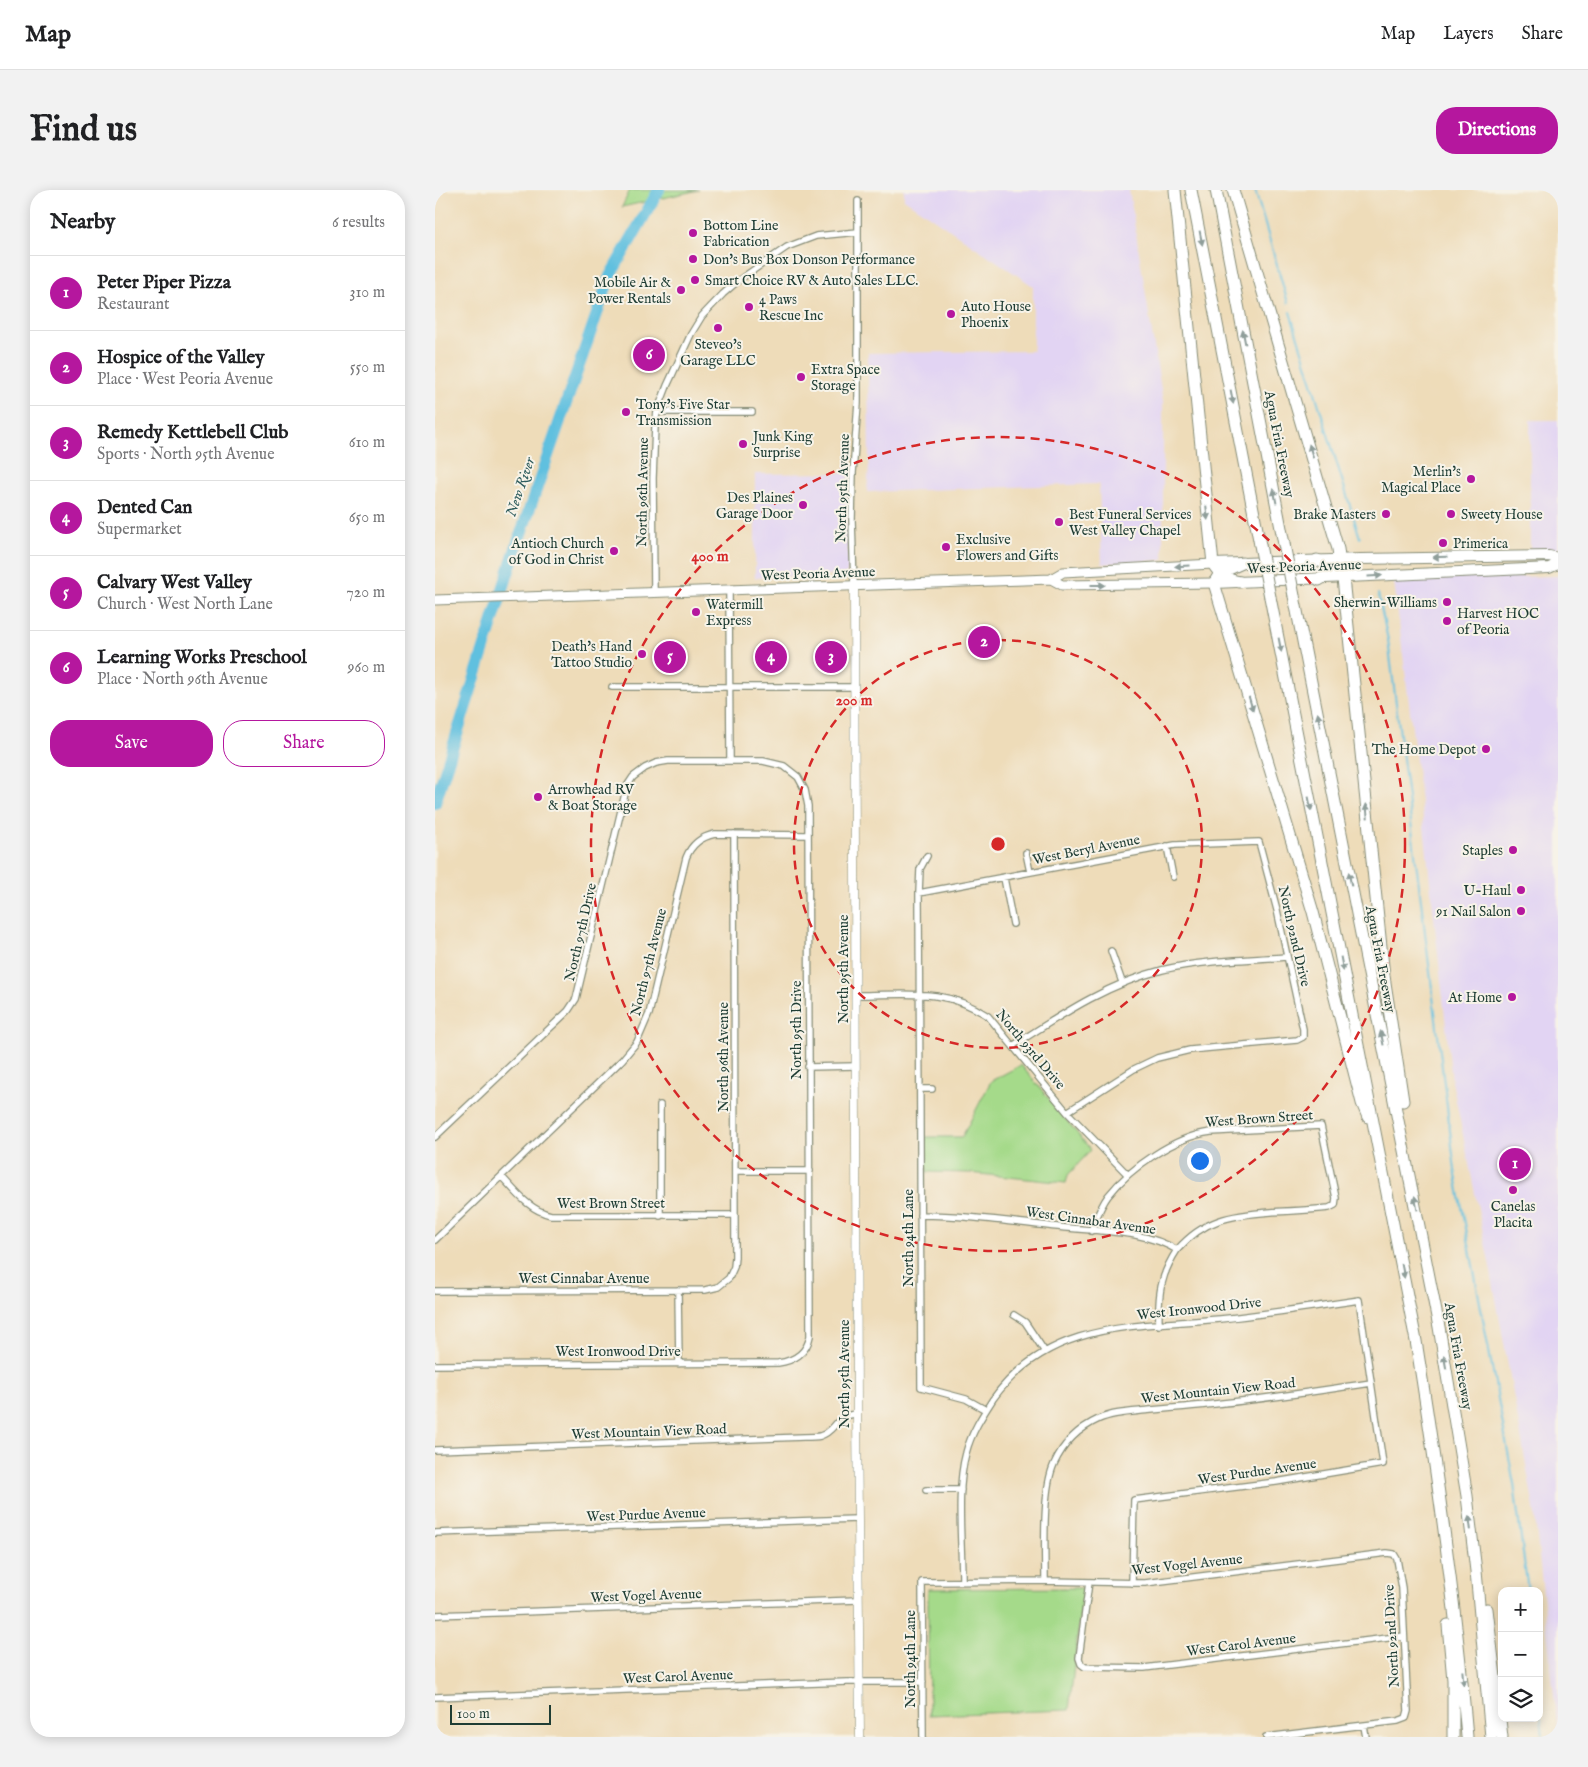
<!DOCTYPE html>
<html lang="en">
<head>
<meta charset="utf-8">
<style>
  :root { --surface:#fff; --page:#f2f2f2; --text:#202124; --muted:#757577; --line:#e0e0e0; --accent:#b5179e }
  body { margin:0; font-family:"IM FELL English",serif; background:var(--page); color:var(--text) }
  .controls { position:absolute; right:15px; bottom:15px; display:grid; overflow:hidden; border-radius:10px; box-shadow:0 2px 12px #0003 }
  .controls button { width:45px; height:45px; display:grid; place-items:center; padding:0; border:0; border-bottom:1px solid var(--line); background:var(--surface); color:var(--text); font:25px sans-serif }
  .scale { position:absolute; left:15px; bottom:12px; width:101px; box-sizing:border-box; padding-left:5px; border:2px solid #1f3d34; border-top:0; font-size:14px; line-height:18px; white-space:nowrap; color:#1f3d34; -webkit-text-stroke:4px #f7f3e8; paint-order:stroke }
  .you { position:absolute; left:764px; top:970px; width:18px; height:18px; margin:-12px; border:4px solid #fff; border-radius:50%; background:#1a73e8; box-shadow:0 0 0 8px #1a73e833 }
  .badge { display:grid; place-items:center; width:32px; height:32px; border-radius:50%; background:var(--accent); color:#fff; font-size:16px; font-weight:700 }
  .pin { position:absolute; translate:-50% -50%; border:2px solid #fff; box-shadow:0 1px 5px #0006 }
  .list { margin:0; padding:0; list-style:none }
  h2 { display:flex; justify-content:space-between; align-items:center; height:65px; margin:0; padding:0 20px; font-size:21px }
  h2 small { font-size:16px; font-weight:400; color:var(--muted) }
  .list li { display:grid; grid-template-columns:32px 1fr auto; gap:15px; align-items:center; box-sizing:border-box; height:75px; padding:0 20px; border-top:1px solid var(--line) }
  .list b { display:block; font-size:19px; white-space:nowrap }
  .list p { margin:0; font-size:16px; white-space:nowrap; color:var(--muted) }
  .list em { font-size:16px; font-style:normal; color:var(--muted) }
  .actions { display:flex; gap:10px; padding:15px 20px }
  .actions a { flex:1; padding:11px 0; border:1px solid var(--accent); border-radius:20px; text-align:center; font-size:18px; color:var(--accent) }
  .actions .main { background:var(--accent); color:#fff }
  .icon { flex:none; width:28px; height:28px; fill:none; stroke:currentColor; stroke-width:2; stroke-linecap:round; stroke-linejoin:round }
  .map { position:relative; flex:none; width:1123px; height:1547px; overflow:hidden; border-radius:20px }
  header { display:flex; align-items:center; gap:30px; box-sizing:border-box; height:70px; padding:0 25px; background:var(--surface); border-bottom:1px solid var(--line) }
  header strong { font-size:24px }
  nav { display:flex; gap:28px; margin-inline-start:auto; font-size:18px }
  .intro { display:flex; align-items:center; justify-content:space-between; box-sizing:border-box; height:120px; padding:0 30px }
  h1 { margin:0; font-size:35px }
  .button { padding:12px 22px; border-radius:20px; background:var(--accent); color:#fff; font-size:18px; font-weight:700 }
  main { display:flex; gap:30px; padding:0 30px }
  aside { flex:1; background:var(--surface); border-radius:20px; box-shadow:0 2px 12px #0003 }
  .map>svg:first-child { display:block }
  .built { fill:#e2d4f3 }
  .green { fill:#a5da8a; stroke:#628c5f }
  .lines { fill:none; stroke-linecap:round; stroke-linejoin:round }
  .stream { stroke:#61c0df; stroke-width:2 }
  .river { stroke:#61c0df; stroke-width:12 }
  .minor-casing { stroke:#868c76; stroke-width:8 }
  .tertiary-casing { stroke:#868c76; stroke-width:9 }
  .secondary-casing { stroke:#868c76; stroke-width:11 }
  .primary-casing { stroke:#868c76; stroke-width:12 }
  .motorway-casing { stroke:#868c76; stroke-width:13 }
  .minor { stroke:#fff; stroke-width:5.5 }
  .tertiary { stroke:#fff; stroke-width:8 }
  .secondary { stroke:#fff; stroke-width:9 }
  .primary { stroke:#fff; stroke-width:10 }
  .motorway { stroke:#fff; stroke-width:11 }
  .motorway-bridge-casing { stroke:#868c76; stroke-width:13; stroke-linecap:butt }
  .motorway-bridge { stroke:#fff; stroke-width:11 }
  .oneway { fill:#8f9e9a }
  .ring { fill:none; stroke:#d62828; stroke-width:2.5; stroke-dasharray:9 6 }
  .poi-dot { fill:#b5179e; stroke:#f7f3e8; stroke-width:2 }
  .labels { text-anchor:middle; stroke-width:4; stroke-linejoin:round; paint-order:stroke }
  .poi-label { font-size:14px; fill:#1f3d34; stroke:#f7f3e8; text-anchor:start }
  .street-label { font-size:14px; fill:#1f3d34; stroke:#f7f3e8 }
  .water-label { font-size:15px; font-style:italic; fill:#305e5f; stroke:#f7f3e8 }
  .centre { fill:#d62828; stroke:#f7f3e8; stroke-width:2.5 }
  .ring-label { font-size:15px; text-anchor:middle; font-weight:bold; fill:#d62828; stroke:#f7f3e8; stroke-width:4; stroke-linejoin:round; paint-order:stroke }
</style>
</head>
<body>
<header>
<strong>Map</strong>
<nav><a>Map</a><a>Layers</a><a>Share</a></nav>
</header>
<div class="intro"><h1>Find us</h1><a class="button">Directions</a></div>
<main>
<aside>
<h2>Nearby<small>6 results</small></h2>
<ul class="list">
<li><span class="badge">1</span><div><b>Peter Piper Pizza</b><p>Restaurant</p></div><em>310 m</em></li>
<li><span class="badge">2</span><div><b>Hospice of the Valley</b><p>Place · West Peoria Avenue</p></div><em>550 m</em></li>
<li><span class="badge">3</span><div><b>Remedy Kettlebell Club</b><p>Sports · North 95th Avenue</p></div><em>610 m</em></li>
<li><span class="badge">4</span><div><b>Dented Can</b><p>Supermarket</p></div><em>650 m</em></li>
<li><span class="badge">5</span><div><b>Calvary West Valley</b><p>Church · West North Lane</p></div><em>720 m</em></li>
<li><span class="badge">6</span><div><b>Learning Works Preschool</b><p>Place · North 96th Avenue</p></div><em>960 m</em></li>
</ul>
<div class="actions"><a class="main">Save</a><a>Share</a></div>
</aside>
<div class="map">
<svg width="1123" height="1547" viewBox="0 0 1123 1547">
  <rect width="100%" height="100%" fill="#f7f3e8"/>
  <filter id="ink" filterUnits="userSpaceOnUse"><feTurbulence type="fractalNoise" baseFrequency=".02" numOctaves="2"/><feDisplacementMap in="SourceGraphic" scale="10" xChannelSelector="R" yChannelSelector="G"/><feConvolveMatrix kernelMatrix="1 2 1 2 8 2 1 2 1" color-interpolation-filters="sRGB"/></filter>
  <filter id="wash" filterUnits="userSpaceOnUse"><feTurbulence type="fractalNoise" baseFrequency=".0096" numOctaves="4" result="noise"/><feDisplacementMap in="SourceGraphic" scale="20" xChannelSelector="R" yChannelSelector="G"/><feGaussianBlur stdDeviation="1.12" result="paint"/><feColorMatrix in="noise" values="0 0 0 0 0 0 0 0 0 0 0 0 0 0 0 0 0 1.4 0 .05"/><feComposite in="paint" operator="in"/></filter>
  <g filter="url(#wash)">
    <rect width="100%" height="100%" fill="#eedcb9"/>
    <path class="built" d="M 469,0 L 694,0 L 728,212 L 728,370 L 667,374 L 664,294 L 432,302 L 434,276 L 433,163 L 598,161 L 598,96 L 469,9 Z
      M 1095,230 L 1123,230 L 1123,360 L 1095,361 Z
      M 413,283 L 413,379 L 411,384 L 320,388 L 320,284 Z
      M 1049,385 L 1083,387 L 1123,386 L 1123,1544 L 1099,1318 L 1056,1082 L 1017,891 L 988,628 L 959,391 Z"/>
    <path class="green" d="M 195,0 L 264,0 L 187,17 Z
      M 586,875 L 656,960 L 633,985 L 631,993 L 535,983 L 492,982 L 490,947 L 527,947 L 556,891 Z
      M 648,1398 L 634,1520 L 494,1525 L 493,1399 Z"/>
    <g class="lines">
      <path class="stream" d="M 820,0 L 853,113
        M 855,122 L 925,348
        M 943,404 L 953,450 L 1020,980 L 1079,1294 L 1093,1401
        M 1104,1509 L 1108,1547"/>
      <path class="river" d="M 0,613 L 81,358 L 175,86 L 224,0"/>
    </g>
  </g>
  <g filter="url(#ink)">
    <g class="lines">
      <defs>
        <path id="minor" d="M 222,222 L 317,222
          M 419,396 L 417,330 L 418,283 L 423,213 L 423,11
          M 294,400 L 295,571
          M 219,402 L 218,288 L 220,236 L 222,222 L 232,196 L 256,144 L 267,126 L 288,104 L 304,90 L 352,57 L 381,46 L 423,42
          M 177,497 L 419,497
          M 732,656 L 738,687
          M 591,663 L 595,682
          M 492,666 L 485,679 L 484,703 L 486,1197 L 531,1209 L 551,1220
          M 569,688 L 578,734
          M 484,703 L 740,655 L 824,652 L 842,720 L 868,839 L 868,847 L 862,850 L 755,860 L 722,868 L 699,879 L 632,922
          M 676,761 L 687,792
          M 421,805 C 471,805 510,797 553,826 L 632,922 L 693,985
          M 579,855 C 626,825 672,794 727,780 C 767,770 811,770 852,767
          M 373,877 L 421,876
          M 485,899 L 497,899
          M 225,915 L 225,1026
          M 0,947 L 133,821 L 141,809 L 189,608 L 192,596 L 198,587 L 210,578 L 221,573 L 233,571 L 328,571 L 349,576 L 363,587 L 370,600 L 373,616 L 375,1146 C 372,1163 359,1171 343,1173 L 0,1175
          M 301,981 L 375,981
          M 67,987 C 81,1002 95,1021 116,1025 L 300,1025
          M 485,1025 C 531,1025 577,1032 623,1037 C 662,1042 707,1039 742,1060 C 769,1029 796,1025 836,1022 C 855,1021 875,1020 894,1018 L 900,1015 L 901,1008 L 886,936 L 776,942 C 739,947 696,977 673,1006 C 665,1017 661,1029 656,1041
          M 0,1050 L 187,870 L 202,852 L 214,824 L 251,668 C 256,655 265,647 280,644 L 373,645
          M 243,1100 L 244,1174
          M 0,1101 L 270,1100 L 283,1097 L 294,1088 L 299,1077 L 300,1067 L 299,644
          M 579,1125 L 590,1132 L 610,1162
          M 724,1135 C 723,1105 725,1086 742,1060
          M 0,1260 L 369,1247 C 374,1247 381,1247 385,1246 C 402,1241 399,1225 422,1224
          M 491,1300 L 526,1300
          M 0,1343 L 422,1329
          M 527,1391 C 527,1353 521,1299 531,1263 C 536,1243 547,1226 558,1209 C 614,1131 699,1137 785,1129 C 831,1124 877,1117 924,1110 L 948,1274 L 841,1292 L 699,1310 L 697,1393
          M 610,1391 C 610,1359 607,1301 619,1274 C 628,1254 644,1238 664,1229 C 680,1222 699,1222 716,1220 C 740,1218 764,1216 788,1213 C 838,1208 887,1200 936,1193
          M 654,1392 L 644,1468 L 646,1474 L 650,1477 L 709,1478 L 969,1446
          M 0,1425 L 423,1410
          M 0,1507 L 412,1492 L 488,1492
          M 929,1536 L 931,1547
          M 488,1547 L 487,1392 L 610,1391 L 710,1393 L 952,1363 L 959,1364 L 962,1369 L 967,1398 L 973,1521 L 971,1528 L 963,1531 L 831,1547"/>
        <path id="tertiary" d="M 419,396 L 422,1224 L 425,1547"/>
        <path id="secondary" d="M 616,389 L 627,395 L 779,393
          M 0,410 L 616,389 L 628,382 L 778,374"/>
        <path id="primary" d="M 778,374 L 926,369 L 1114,366 L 1123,368
          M 779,393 L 1114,378 L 1123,374"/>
        <path id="motorway" d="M 740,0 L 778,374 C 785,385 792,390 805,392
          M 756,0 L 825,355
          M 781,0 L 849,354
          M 798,0 L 903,359 C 906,376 899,381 884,390
          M 882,370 C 893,374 904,376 908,388 L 949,786 L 968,911
          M 807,373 L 785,383 L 779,393 L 878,722 L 927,913 L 933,927
          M 859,406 L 1004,1137 L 1032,1306 L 1041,1381 L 1056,1547
          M 835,407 L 981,1151 C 1002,1282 1021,1414 1032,1547
          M 1052,1419 L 1067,1547
          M 1013,1435 L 1018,1490 L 1018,1547"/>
      </defs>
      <use href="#minor" class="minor-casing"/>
      <use href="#tertiary" class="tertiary-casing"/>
      <use href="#secondary" class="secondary-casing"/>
      <use href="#primary" class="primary-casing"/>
      <use href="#motorway" class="motorway-casing"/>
      <use href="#minor" class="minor"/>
      <use href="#tertiary" class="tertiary"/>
      <use href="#secondary" class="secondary"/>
      <use href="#primary" class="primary"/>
      <use href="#motorway" class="motorway"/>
      <defs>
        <path id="motorway-bridge" d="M 849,354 L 859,406
          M 825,355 L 835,407"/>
      </defs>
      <use href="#motorway-bridge" class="motorway-bridge-casing"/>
      <use href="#motorway-bridge" class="motorway-bridge"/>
    </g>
    <defs><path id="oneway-solid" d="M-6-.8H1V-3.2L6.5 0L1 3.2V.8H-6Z" transform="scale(1.25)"/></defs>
    <g class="oneway">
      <use href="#oneway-solid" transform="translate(766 48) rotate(79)"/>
      <use href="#oneway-solid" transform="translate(809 147) rotate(-101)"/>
      <use href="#oneway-solid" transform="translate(797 207) rotate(79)"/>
      <use href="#oneway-solid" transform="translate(876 261) rotate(-106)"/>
      <use href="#oneway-solid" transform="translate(840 306) rotate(-101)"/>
      <use href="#oneway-solid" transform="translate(772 323) rotate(84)"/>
      <use href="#oneway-solid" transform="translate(1005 367) rotate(179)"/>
      <use href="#oneway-solid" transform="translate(747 376) rotate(177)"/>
      <use href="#oneway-solid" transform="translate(940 386) rotate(-3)"/>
      <use href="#oneway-solid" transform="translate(663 395)"/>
      <use href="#oneway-solid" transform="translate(845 455) rotate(79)"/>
      <use href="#oneway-solid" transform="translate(816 514) rotate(73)"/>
      <use href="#oneway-solid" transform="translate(884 530) rotate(-101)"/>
      <use href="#oneway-solid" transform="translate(875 614) rotate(79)"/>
      <use href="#oneway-solid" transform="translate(932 621) rotate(-96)"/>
      <use href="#oneway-solid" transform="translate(915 689) rotate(-101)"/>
      <use href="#oneway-solid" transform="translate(907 774) rotate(79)"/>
      <use href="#oneway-solid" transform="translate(947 848) rotate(-102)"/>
      <use href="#oneway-solid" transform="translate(981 1013) rotate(-101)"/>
      <use href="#oneway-solid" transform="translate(968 1081) rotate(79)"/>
      <use href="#oneway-solid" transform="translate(1010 1172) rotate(-100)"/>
      <use href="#oneway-solid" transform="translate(1035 1333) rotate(-97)"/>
      <use href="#oneway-solid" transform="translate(1028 1488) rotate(85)"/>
    </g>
  </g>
  <g class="ring">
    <circle cx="563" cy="654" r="204"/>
    <circle cx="563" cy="654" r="407"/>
  </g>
  <g class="poi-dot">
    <circle cx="258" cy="43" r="5"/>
    <circle cx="258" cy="69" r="5"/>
    <circle cx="260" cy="90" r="5"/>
    <circle cx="246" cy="100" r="5"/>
    <circle cx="314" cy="117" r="5"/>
    <circle cx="516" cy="124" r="5"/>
    <circle cx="283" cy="138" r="5"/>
    <circle cx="366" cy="187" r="5"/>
    <circle cx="191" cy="222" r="5"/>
    <circle cx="308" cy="254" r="5"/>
    <circle cx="1036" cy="289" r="5"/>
    <circle cx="368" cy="315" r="5"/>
    <circle cx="951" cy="324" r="5"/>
    <circle cx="1016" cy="324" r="5"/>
    <circle cx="624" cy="332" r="5"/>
    <circle cx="1008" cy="353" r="5"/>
    <circle cx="511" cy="357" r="5"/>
    <circle cx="179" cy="361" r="5"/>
    <circle cx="1012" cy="412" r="5"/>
    <circle cx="261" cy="422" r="5"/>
    <circle cx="1012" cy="431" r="5"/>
    <circle cx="207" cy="464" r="5"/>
    <circle cx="1051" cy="559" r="5"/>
    <circle cx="103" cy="607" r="5"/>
    <circle cx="1078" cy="660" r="5"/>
    <circle cx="1086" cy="700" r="5"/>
    <circle cx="1086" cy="721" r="5"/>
    <circle cx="1077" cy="807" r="5"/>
    <circle cx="1078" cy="1000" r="5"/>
  </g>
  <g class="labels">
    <g class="poi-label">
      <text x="268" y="40">Bottom Line<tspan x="268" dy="16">Fabrication</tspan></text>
      <text x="268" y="74">Don's Bus Box Donson Performance</text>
      <text x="270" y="95">Smart Choice RV &amp; Auto Sales LLC.</text>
      <text x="236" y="97" text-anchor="end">Mobile Air &amp;<tspan x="236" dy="16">Power Rentals</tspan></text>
      <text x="324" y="114">4 Paws<tspan x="324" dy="16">Rescue Inc</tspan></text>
      <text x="526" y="121">Auto House<tspan x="526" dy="16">Phoenix</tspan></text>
      <text x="283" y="159" text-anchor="middle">Steveo's<tspan x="283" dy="16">Garage LLC</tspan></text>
      <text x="376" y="184">Extra Space<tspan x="376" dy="16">Storage</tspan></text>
      <text x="201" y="219">Tony's Five Star<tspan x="201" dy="16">Transmission</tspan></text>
      <text x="318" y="251">Junk King<tspan x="318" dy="16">Surprise</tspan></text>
      <text x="1026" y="286" text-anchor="end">Merlin's<tspan x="1026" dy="16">Magical Place</tspan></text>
      <text x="358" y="312" text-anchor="end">Des Plaines<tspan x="358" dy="16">Garage Door</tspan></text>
      <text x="634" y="329">Best Funeral Services<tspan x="634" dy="16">West Valley Chapel</tspan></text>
      <text x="941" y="329" text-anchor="end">Brake Masters</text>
      <text x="1026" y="329">Sweety House</text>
      <text x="521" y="354">Exclusive<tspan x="521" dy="16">Flowers and Gifts</tspan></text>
      <text x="169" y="358" text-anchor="end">Antioch Church<tspan x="169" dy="16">of God in Christ</tspan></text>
      <text x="1018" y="358">Primerica</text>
      <text x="1002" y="417" text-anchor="end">Sherwin-Williams</text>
      <text x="271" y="419">Watermill<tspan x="271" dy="16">Express</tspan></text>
      <text x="1022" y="428">Harvest HOC<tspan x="1022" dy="16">of Peoria</tspan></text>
      <text x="197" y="461" text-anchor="end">Death's Hand<tspan x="197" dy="16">Tattoo Studio</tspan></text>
      <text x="1041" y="564" text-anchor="end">The Home Depot</text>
      <text x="113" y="604">Arrowhead RV<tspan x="113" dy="16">&amp; Boat Storage</tspan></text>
      <text x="1068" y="665" text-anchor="end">Staples</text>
      <text x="1076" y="705" text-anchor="end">U-Haul</text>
      <text x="1076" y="726" text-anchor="end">91 Nail Salon</text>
      <text x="1067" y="812" text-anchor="end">At Home</text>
      <text x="1078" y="1021" text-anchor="middle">Canelas<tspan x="1078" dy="16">Placita</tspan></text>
    </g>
    <g class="street-label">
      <text transform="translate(845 254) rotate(79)" y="5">Agua Fria Freeway</text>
      <text transform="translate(407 298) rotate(-88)" y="5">North 95th Avenue</text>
      <text transform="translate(207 302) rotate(-89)" y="5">North 96th Avenue</text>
      <text transform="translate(869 376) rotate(-2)" y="5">West Peoria Avenue</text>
      <text transform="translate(383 383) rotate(-2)" y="5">West Peoria Avenue</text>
      <text transform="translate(651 659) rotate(-11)" y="5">West Beryl Avenue</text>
      <text transform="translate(145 742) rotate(-77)" y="5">North 97th Drive</text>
      <text transform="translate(860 746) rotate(77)" y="5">North 92nd Drive</text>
      <text transform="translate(946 769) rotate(79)" y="5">Agua Fria Freeway</text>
      <text transform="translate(213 772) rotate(-76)" y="5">North 97th Avenue</text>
      <text transform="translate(408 779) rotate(-90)" y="5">North 95th Avenue</text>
      <text transform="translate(361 840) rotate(-90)" y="5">North 95th Drive</text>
      <text transform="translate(596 859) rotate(50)" y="5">North 93rd Drive</text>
      <text transform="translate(288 867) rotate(-90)" y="5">North 96th Avenue</text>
      <text transform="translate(824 928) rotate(-4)" y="5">West Brown Street</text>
      <text x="176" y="1018">West Brown Street</text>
      <text transform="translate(656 1030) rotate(8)" y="5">West Cinnabar Avenue</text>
      <text transform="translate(473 1048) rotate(-90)" y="5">North 94th Lane</text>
      <text x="149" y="1093">West Cinnabar Avenue</text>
      <text transform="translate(764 1118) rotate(-6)" y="5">West Ironwood Drive</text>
      <text x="183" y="1166">West Ironwood Drive</text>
      <text transform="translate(1024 1166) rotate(80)" y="5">Agua Fria Freeway</text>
      <text transform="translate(409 1184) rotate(-90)" y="5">North 95th Avenue</text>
      <text transform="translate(783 1200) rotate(-6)" y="5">West Mountain View Road</text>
      <text transform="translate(214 1241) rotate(-2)" y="5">West Mountain View Road</text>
      <text transform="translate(822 1281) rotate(-8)" y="5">West Purdue Avenue</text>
      <text transform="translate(211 1324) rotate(-2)" y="5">West Purdue Avenue</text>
      <text transform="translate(752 1374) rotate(-6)" y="5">West Vogel Avenue</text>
      <text transform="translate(211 1405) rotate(-2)" y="5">West Vogel Avenue</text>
      <text transform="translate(956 1446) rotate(-93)" y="5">North 92nd Drive</text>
      <text transform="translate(806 1454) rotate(-7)" y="5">West Carol Avenue</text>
      <text transform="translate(475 1469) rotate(-90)" y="5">North 94th Lane</text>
      <text transform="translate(243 1486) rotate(-2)" y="5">West Carol Avenue</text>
    </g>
    <g class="water-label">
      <text transform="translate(85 297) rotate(-71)" y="5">New River</text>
    </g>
  </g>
  <circle cx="563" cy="654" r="8" class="centre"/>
  <g class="ring-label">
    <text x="275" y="371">400 m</text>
    <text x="419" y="515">200 m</text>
  </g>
</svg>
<div class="controls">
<button>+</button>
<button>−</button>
<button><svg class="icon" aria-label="layers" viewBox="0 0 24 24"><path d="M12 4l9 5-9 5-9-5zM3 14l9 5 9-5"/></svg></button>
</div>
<div class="scale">100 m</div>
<div class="you"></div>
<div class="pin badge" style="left:1080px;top:974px">1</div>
<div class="pin badge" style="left:549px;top:452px">2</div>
<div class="pin badge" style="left:396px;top:467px">3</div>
<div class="pin badge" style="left:336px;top:467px">4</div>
<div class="pin badge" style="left:235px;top:467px">5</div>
<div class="pin badge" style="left:214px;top:165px">6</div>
</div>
</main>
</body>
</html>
